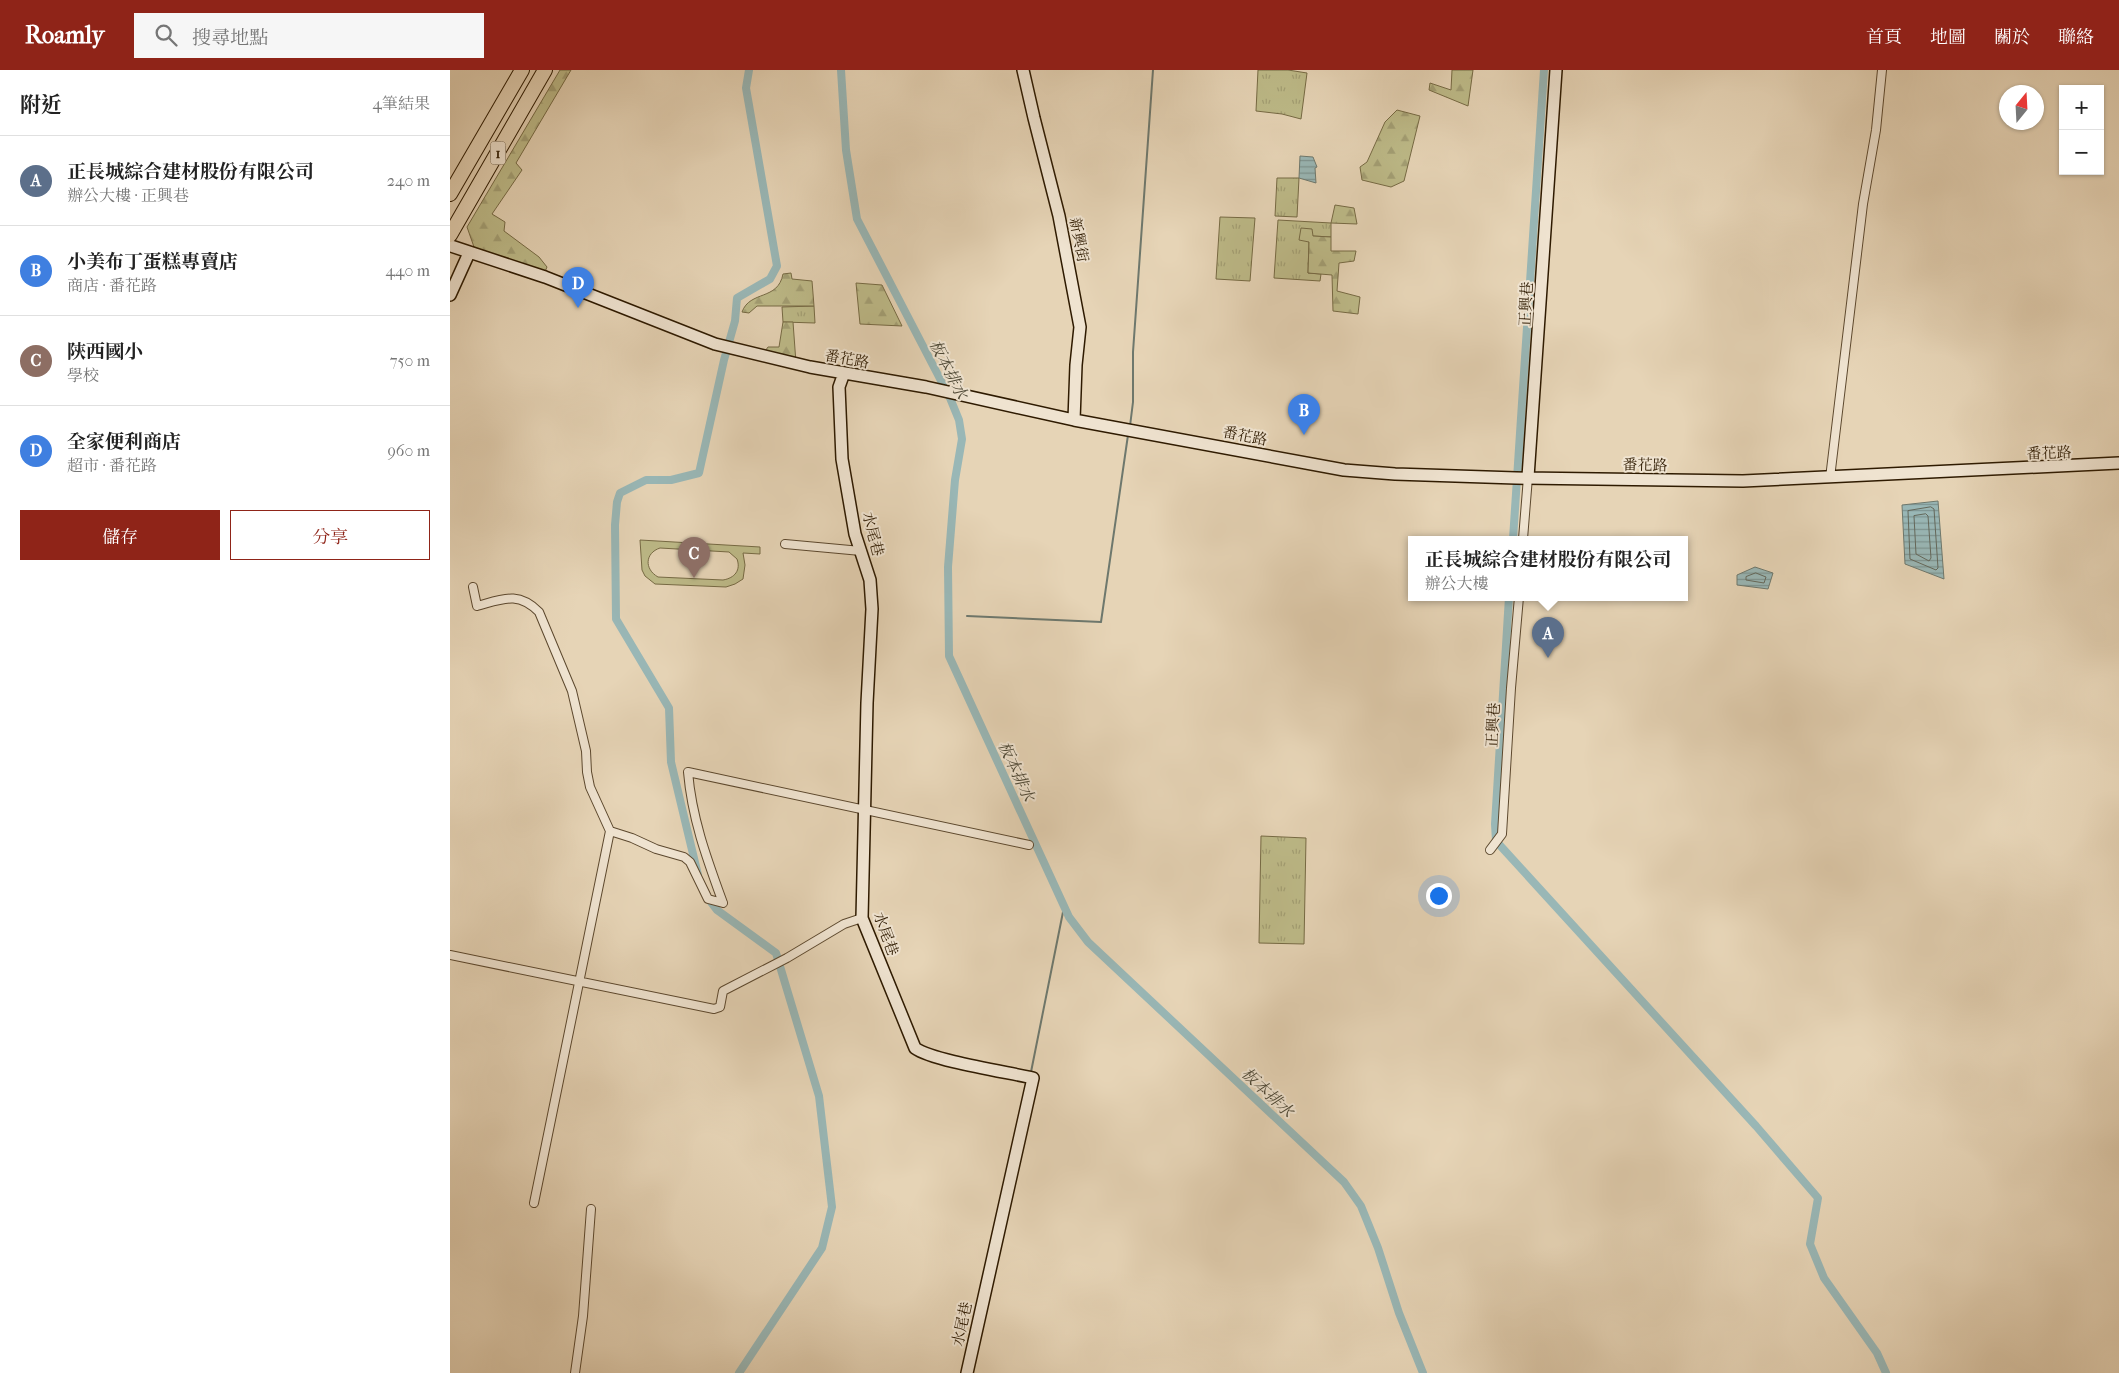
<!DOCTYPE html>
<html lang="zh-TW">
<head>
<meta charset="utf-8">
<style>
  :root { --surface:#fff; --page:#f6f6f6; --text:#222; --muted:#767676; --line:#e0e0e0; --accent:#8f2418 }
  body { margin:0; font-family:"IM FELL French Canon","Noto Serif TC",serif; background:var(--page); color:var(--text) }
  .controls { position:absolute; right:15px; top:15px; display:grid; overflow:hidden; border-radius:0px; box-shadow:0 1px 4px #0004 }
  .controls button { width:45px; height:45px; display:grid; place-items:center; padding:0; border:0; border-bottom:1px solid var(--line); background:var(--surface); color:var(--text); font:25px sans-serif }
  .compass { position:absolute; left:1549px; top:15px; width:45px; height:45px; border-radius:50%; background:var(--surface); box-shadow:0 1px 4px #0004; rotate:18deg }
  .you { position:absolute; left:988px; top:825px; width:18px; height:18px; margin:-12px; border:4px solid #fff; border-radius:50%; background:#1a73e8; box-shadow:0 0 0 8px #1a73e833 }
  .badge { display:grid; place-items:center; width:32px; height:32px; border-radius:50%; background:var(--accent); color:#fff; font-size:16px; font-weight:700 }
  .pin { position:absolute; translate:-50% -41px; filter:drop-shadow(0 1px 2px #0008) }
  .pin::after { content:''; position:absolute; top:26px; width:18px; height:15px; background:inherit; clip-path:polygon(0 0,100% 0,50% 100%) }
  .popup { position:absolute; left:958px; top:466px; width:280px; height:65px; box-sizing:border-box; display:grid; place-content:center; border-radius:0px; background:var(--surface); filter:drop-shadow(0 1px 4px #0005); font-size:16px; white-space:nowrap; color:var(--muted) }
  .popup b { font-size:19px; color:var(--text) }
  .popup::after { content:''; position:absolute; left:50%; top:100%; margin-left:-10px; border:10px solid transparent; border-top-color:var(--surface) }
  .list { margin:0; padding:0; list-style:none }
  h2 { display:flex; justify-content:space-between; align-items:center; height:65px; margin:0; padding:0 20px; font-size:21px }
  h2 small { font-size:16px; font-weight:400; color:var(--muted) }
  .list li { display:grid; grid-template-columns:32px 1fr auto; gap:15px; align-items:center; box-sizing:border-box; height:90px; padding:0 20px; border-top:1px solid var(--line) }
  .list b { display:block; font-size:19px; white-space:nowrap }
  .list p { margin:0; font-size:16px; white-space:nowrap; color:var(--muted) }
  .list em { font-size:16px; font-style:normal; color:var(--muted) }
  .actions { display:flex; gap:10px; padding:15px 20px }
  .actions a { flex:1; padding:11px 0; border:1px solid var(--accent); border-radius:0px; text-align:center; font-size:18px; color:var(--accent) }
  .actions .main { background:var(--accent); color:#fff }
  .icon { flex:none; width:28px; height:28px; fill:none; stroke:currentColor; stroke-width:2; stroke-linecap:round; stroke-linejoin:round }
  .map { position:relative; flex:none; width:1669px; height:1303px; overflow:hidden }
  header { display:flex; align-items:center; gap:30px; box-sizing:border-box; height:70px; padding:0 25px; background:var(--accent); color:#fff }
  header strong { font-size:24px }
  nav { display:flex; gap:28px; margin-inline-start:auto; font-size:18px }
  .search { width:350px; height:45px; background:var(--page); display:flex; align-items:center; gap:12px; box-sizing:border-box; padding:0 18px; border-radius:0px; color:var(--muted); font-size:19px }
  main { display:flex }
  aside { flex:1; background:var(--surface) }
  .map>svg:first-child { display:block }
  .grass { fill:url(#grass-tufts); stroke:#766a44 }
  .forest { fill:url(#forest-firs); stroke:#766a44 }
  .pitch { fill:#bdba88; stroke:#766a44; fill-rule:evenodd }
  .water { fill:url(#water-rules); stroke:#6e786d }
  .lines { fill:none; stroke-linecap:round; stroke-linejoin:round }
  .shore { stroke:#64685b; stroke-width:1 }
  .stream { stroke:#6e786d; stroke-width:2 }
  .canal { stroke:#99b7b6; stroke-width:8 }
  .street-casing { stroke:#5c482e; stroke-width:10 }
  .secondary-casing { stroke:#2e1a00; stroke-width:14 }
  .highway-casing { stroke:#2e1a00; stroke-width:16 }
  .street { stroke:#efe3d0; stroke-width:8 }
  .secondary { stroke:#efe3d0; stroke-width:11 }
  .highway { stroke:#e6d4b6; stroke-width:14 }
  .labels { text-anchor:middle; stroke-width:4; stroke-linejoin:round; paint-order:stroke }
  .shield { fill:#efe3d0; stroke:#68563e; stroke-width:1 }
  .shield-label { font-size:14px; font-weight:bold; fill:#2e1a00 }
  .street-label { font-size:15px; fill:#2e1a00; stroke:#efe3d0 }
  .water-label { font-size:16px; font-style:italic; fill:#4e4937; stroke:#efe3d0 }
</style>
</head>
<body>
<header>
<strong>Roamly</strong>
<div class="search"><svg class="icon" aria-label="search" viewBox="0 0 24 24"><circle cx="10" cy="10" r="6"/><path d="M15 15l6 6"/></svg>搜尋地點</div>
<nav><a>首頁</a><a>地圖</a><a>關於</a><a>聯絡</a></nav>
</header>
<main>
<aside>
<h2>附近<small>4筆結果</small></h2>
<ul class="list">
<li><span class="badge" style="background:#5c6f8a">A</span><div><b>正長城綜合建材股份有限公司</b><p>辦公大樓 · 正興巷</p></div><em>240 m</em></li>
<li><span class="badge" style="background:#3f7fe0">B</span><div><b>小美布丁蛋糕專賣店</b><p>商店 · 番花路</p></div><em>440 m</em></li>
<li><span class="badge" style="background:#8d6e63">C</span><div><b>陝西國小</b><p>學校</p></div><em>750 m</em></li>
<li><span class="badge" style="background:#3f7fe0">D</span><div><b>全家便利商店</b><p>超市 · 番花路</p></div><em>960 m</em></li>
</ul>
<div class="actions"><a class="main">儲存</a><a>分享</a></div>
</aside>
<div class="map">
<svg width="1669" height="1303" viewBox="0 0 1669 1303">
  <defs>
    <pattern id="grass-tufts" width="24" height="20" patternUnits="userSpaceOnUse" patternTransform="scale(1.25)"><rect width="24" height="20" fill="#bdba88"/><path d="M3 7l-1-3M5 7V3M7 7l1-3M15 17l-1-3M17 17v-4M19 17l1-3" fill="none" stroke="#a39f74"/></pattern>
    <pattern id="forest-firs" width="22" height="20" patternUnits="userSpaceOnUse" patternTransform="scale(1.25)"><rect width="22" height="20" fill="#bdba88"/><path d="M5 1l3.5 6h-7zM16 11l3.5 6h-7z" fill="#a39f74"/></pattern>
    <pattern id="water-rules" width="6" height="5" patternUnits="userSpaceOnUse" patternTransform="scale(1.25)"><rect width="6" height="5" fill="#99b7b6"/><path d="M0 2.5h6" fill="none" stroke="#7d9492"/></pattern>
  </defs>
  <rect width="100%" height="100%" fill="#e6d4b6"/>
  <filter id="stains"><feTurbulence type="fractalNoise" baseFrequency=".004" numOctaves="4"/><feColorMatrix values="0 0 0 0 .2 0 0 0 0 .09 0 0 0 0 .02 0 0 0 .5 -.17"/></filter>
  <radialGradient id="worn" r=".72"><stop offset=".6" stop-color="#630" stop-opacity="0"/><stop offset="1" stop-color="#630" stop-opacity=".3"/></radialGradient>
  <path class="grass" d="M 808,0 L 838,0 L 857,3 L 851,49 L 832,44 L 806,41 Z
    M 827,108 L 849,108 L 847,147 L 825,146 Z
    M 770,147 L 805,148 L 800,211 L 766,209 Z
    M 828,150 L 881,153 L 881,167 L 862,166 L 859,171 L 858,203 L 871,204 L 870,211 L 824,208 Z
    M 364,236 L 365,253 L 333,252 L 332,237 Z
    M 811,766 L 856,768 L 854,874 L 809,873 Z"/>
  <path class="forest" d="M 110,0 L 121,0 L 66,93 L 72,100 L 42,144 L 55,152 L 54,161 L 89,187 L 97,197 L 94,204 L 38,186 L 24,177 L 17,157 Z
    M 1002,0 L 1023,0 L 1018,36 L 979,20 L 980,13 L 1001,20 Z
    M 947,40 L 970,46 L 954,111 L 941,117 L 912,110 L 910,97 L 917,92 L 935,52 Z
    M 885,135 L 904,138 L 907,154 L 881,153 Z
    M 851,158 L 862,159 L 863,166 L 881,167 L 881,181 L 906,181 L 904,191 L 889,193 L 887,221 L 910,227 L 908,244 L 883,241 L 882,205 L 858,203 L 859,172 L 849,170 Z
    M 341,203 L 342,209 L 362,211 L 364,236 L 307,236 L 299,243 L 292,242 C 300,220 328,231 333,204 Z
    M 406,213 L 432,215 L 452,256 L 410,254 Z
    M 333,252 L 343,252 L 346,293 L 313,284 L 318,277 L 329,277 Z"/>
  <path class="pitch" d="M 190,470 L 310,477 L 310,484 L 293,483 L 295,495 L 293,509 L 285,514 L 276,517 L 205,514 L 195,506 L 192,500 ZM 210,478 L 279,482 L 287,489 C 291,500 285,508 273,510 L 208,507 C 194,499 195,483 210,478 Z"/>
  <path class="water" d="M 850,86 L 863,87 L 867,97 L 865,98 L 866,113 L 849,108 Z
    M 1488,431 L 1494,509 L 1455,494 L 1452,435 Z
    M 1305,497 L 1323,503 L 1318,519 L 1287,515 L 1287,505 Z"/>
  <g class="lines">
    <path class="shore" d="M 1481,437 L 1484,439 L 1488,498 L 1486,500 L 1460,489 L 1458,441 Z
      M 1476,444 L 1478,446 L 1481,488 L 1479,491 L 1466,484 L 1464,446 Z
      M 1306,503 L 1316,507 L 1314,513 L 1296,510 L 1296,507 Z"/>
    <path class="stream" d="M 680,356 L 683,332 L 683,282 L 703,0
      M 517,546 L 651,552 L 678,365
      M 581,1002 L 614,837"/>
    <path class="canal" d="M 391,0 L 396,80 L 407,149 L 500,328 L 509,350 L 512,369 L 505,410 L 498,497 L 499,586 L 619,847 L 638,872 L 894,1112 L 911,1136 L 928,1178 L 949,1243 L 973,1303
      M 1063,469 L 1094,0
      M 1059,527 L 1045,754 L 1046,771 L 1306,1056 L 1368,1128 L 1360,1174 L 1374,1208 L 1427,1283 L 1436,1303
      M 248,805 L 221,692 L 219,638 L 166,549 L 165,455 L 167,432 L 170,423 L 196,410 L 221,410 L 249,403 L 274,290 L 285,251 L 287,228 L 320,209 L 327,196 L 296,18 L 299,0
      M 257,827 L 267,840 L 326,883 L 369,1026 L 382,1137 L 372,1178 L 289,1303"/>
    <defs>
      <path id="street" d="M 1380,408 L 1413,134 L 1426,60 L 1432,0
        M 1073,469 L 1078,407
        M 335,474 L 411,481
        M 23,517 L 27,536 C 53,529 68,521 89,542 L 122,621 L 136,681 L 137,702 L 140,717 L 160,761 L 182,768 L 206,779 L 234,787 L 240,792 L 258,829 L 273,833
        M 1040,780 L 1052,764 L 1061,618 L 1069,527
        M 273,833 C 257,789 242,749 238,702 L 579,775
        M 0,885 L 264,939 L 270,937 L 273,921 L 337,888 L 394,854 L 412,848
        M 84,1133 L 160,761
        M 125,1303 L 133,1246 L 141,1139"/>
      <path id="secondary" d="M 573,0 L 584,48 L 609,146 L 630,257 L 626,295 L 624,350
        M 1,176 L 95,207 L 265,274 L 360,297 L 476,317 L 624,350 L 894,400 L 945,404 L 1066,408 L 1293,411 L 1669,393
        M 0,225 L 19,183
        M 394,303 L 389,317 L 392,389 L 405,464 L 420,510 L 422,539 L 417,633 L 412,848 L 465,978 C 483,991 557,1002 583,1008 L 517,1303
        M 1078,407 L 1106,0"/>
      <path id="highway" d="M 0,124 L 72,0
        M 0,165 L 95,0"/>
    </defs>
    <use href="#street" class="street-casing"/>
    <use href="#secondary" class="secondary-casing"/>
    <use href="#highway" class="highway-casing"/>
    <use href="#street" class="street"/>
    <use href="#secondary" class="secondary"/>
    <use href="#highway" class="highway"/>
  </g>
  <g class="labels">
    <rect class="shield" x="40.5" y="71.5" width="15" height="23" rx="4"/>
    <g class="shield-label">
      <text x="48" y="88">1</text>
    </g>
    <g class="street-label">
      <text transform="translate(629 170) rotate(79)" y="5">新興街</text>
      <text transform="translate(1076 234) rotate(-87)" y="5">正興巷</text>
      <text transform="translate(397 289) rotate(10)" y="5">番花路</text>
      <text transform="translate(795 366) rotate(11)" y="5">番花路</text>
      <text transform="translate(1599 383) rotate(-2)" y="5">番花路</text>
      <text transform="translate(1195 395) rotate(1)" y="5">番花路</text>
      <text transform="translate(423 464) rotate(76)" y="5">水尾巷</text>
      <text transform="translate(1043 655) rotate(-87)" y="5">正興巷</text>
      <text transform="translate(436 864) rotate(70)" y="5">水尾巷</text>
      <text transform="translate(512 1254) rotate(-78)" y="5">水尾巷</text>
    </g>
    <g class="water-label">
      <text transform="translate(499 299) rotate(63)" y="6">板本排水</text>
      <text transform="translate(567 701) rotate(65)" y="6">板本排水</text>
      <text transform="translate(818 1022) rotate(43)" y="6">板本排水</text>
    </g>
  </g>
  <rect width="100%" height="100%" filter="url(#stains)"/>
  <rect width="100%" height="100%" fill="url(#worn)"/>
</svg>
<div class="controls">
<button>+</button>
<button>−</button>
</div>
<svg class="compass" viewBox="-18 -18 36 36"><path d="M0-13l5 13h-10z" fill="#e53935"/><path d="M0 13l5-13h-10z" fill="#767676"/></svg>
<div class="you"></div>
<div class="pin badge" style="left:1098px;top:588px;background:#5c6f8a">A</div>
<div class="popup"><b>正長城綜合建材股份有限公司</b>辦公大樓</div>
<div class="pin badge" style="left:854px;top:365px;background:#3f7fe0">B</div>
<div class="pin badge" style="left:244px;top:508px;background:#8d6e63">C</div>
<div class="pin badge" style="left:128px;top:238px;background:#3f7fe0">D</div>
</div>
</main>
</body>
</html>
